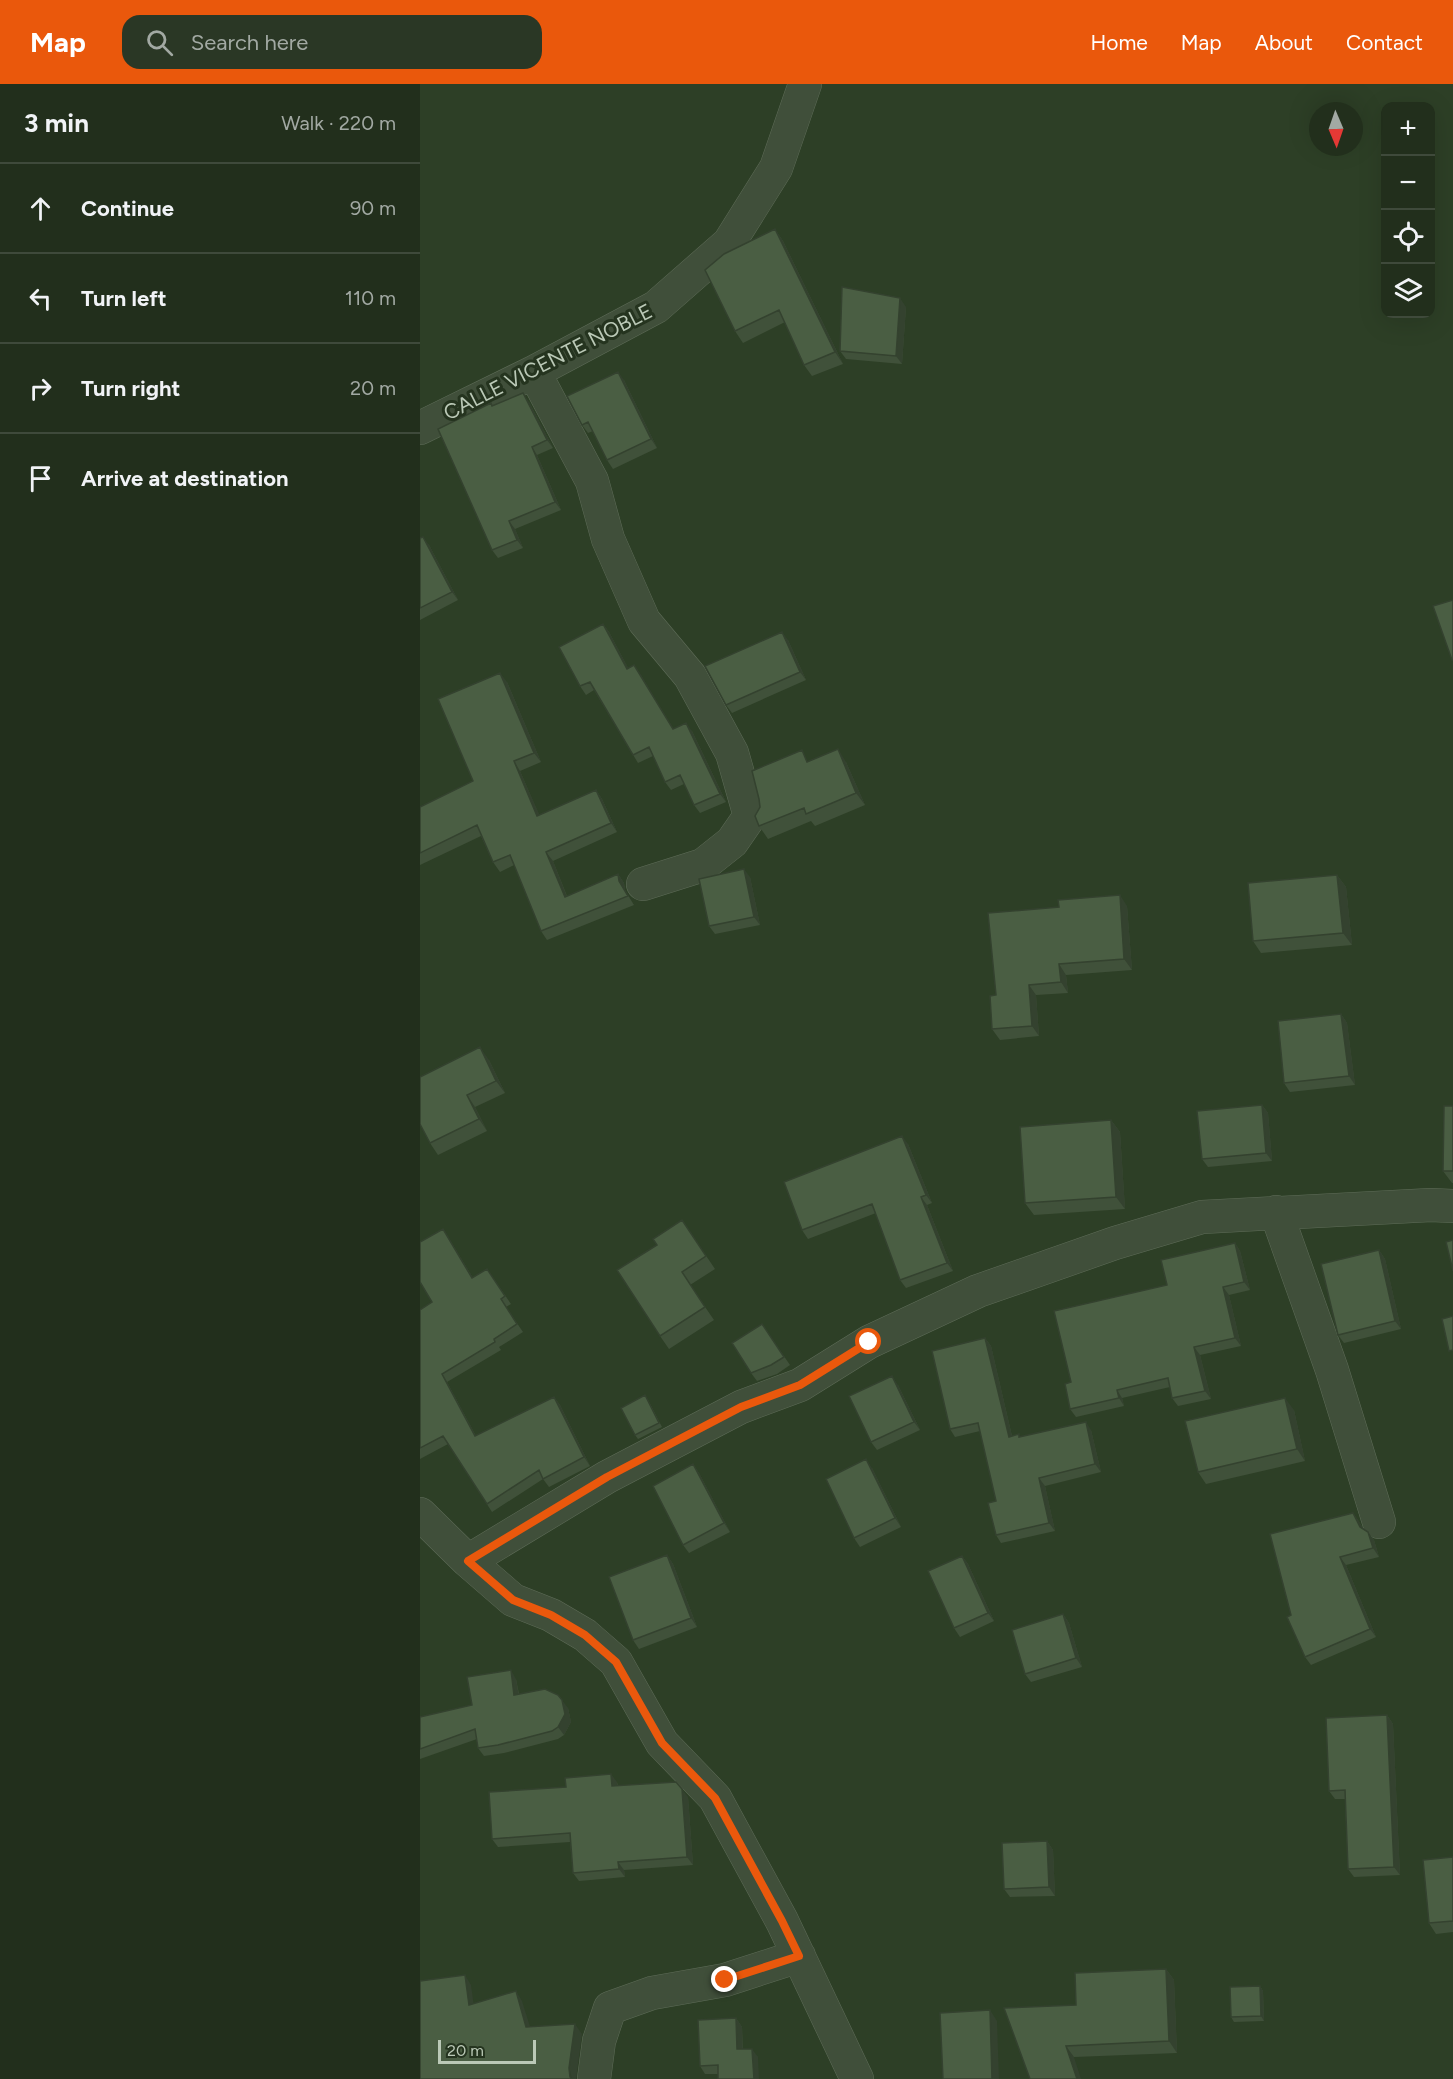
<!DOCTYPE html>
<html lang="en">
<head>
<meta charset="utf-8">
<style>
  :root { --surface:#222f1c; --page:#2a3725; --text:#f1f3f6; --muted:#a2a9a3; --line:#3f4a3b; --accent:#ea580c }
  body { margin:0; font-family:Figtree,sans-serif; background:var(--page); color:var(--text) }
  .controls { position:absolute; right:18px; top:18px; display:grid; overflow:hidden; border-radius:12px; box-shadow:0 6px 24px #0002 }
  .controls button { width:54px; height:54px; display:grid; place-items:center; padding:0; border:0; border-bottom:2px solid var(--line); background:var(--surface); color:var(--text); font:30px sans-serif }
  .compass { position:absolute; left:889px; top:18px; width:54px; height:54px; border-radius:50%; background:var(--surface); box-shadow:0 6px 24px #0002; rotate:178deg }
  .scale { position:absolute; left:18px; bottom:15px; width:98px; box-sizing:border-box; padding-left:6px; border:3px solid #bbc9b7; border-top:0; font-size:16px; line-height:21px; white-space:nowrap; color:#bbc9b7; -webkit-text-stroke:4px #25341f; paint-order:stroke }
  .stop { position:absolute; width:18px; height:18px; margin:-14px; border:4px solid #ea580c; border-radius:50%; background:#fff }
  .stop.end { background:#ea580c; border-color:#fff; box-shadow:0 2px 6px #0008 }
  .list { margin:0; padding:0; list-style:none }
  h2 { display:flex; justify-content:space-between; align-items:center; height:78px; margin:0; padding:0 24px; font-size:26px }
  h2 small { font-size:20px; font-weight:400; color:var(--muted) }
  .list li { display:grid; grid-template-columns:39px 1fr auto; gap:18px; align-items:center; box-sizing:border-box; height:90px; padding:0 24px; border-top:2px solid var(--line) }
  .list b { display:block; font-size:22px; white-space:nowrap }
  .list em { font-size:20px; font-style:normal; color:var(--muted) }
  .icon { flex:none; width:33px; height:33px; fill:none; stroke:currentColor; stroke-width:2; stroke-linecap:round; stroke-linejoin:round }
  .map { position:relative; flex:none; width:1033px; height:1995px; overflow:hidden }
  header { display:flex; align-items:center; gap:36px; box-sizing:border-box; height:84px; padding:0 30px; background:var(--accent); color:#fff }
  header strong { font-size:28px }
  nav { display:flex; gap:33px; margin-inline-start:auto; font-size:21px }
  .search { width:420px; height:54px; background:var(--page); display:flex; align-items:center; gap:15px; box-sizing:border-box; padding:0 21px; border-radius:18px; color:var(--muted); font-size:22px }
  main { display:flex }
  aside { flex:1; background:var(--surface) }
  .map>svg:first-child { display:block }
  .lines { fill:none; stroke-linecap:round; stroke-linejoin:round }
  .minor-casing { stroke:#5e6c58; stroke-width:34 }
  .minor { stroke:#404f3a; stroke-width:33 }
  .wall { fill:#40513a }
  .shaded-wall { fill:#34422f }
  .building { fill:#4a5e43; stroke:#34422f; stroke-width:1.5 }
  .route { stroke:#ea580c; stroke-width:8 }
  .labels { text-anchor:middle; stroke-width:6; stroke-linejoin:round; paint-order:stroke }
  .street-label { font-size:21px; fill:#bbc9b7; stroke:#25341f }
</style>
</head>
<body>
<header>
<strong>Map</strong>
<div class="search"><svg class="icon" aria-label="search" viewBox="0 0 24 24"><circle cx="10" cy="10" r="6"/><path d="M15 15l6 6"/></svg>Search here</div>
<nav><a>Home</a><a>Map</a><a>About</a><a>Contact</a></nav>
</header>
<main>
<aside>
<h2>3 min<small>Walk · 220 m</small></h2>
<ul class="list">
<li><svg class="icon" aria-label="ahead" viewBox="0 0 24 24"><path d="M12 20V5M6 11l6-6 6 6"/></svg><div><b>Continue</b></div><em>90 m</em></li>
<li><svg class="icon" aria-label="left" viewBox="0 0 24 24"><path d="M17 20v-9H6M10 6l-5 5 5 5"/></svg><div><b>Turn left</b></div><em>110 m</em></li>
<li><svg class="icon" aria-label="right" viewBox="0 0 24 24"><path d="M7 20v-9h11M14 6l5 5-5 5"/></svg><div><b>Turn right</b></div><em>20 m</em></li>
<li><svg class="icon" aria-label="arrive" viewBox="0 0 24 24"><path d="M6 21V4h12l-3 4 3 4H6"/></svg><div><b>Arrive at destination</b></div></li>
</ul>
</aside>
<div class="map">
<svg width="1033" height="1995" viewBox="0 0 1033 1995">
  <rect width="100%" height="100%" fill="#2d3f26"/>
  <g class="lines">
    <defs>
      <path id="minor" d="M 114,288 L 172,397 L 188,455 L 224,537 L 270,592 L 312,669 L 330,732 L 312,758 L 283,781 L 223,800
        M 0,344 L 114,288 L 236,223 L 309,159 L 356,84 L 385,0
        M 856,1128 L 912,1286 L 959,1438
        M 0,1430 L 48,1477 L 93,1516 L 131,1531 L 165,1551 L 196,1578 L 242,1659 L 295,1714 L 362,1837 L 437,1995
        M 48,1477 L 187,1393 L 321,1323 L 380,1301 L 449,1258 L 558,1207 L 695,1159 L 782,1133 L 1011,1121 L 1033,1122
        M 174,1995 L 179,1957 L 190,1924 L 232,1909 L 305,1896 L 379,1872"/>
    </defs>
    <use href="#minor" class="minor-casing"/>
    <use href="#minor" class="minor"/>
  </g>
  <path class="wall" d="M 355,145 L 363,157 L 423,280 L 392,292 L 384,281 L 365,238 L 323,259 L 315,247 Z
    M 486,223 L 482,280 L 426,275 L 420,267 Z
    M 204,296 L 237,364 L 193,385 L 187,376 L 173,347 L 168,349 L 162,341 Z
    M 109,318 L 133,364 L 117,371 L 141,426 L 95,445 L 103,464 L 78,474 L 72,466 L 71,319 L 73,322 Z
    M 0,454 L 9,461 L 38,516 L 0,536 Z
    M 183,540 L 189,548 L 208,584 L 214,581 L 253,645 L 272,647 L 306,718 L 280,729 L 274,721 L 264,700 L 251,706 L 245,698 L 233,672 L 218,679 L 174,606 L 166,611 L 160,602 Z
    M 368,556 L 386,596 L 312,629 L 306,621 Z
    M 87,598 L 121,678 L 100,687 L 119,731 L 176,706 L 182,715 L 197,748 L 133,777 L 147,812 L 198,790 L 204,799 L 205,806 L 214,821 L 127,856 L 121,847 L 94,781 L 80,788 L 73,778 L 61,752 L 0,781 L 0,723 L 53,697 Z
    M 389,677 L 426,678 L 445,721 L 395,742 L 391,737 L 348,755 L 339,742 Z
    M 917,791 L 926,803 L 932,861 L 841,869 L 833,857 Z
    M 330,793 L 340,841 L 295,850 L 289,842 Z
    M 707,822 L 712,886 L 646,891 L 648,909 L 616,911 L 619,952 L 580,956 L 572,945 L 576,911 Z
    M 921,930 L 927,939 L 935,1001 L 870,1008 L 864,999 Z
    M 69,976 L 85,1009 L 55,1023 L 67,1047 L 18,1071 L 10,1059 Z
    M 842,1021 L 848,1029 L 852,1077 L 788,1083 L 782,1075 Z
    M 1033,1022 L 1033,1099 L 1032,1099 L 1023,1087 Z
    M 691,1036 L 700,1048 L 705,1125 L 614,1131 L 605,1119 Z
    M 488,1060 L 512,1119 L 507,1121 L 533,1187 L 486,1204 L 480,1196 L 456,1129 L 388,1155 L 382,1146 Z
    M 262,1136 L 295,1185 L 270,1201 L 294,1236 L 249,1265 L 240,1252 L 237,1161 Z
    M 28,1153 L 53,1194 L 67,1185 L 91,1220 L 86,1223 L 103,1248 L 79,1263 L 81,1266 L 27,1298 L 56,1352 L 134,1313 L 140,1321 L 170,1382 L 129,1403 L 123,1395 L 72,1428 L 28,1360 L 0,1375 L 0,1226 L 12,1218 Z
    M 815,1159 L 820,1167 L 830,1206 L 809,1211 L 821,1262 L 780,1271 L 791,1315 L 758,1322 L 752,1314 L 750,1303 L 702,1314 L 704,1322 L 656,1333 L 650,1325 L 651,1298 L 747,1201 Z
    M 959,1166 L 965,1175 L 981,1245 L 924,1259 L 918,1251 Z
    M 342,1240 L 370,1281 L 357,1290 L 337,1297 L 331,1289 Z
    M 565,1254 L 571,1262 L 592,1352 L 600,1353 L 671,1346 L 681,1388 L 625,1402 L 635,1447 L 581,1459 L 576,1451 L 576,1417 L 560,1347 L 535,1353 L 530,1345 Z
    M 478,1301 L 500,1346 L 457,1366 L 451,1358 Z
    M 228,1316 L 242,1343 L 218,1355 L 215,1351 Z
    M 874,1326 L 885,1377 L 786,1400 L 778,1388 Z
    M 273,1380 L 279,1389 L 310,1448 L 269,1469 L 263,1461 Z
    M 452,1384 L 481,1443 L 440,1463 L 434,1454 Z
    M 933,1429 L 943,1444 L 954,1456 L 959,1473 L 926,1481 L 956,1553 L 891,1581 L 885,1573 Z
    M 247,1471 L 253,1480 L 277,1543 L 219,1565 L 213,1556 Z
    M 542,1472 L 548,1480 L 574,1537 L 540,1553 L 534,1544 Z
    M 643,1530 L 649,1539 L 662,1583 L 611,1598 L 605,1590 Z
    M 96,1595 L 99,1610 L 148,1624 L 151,1638 L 144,1651 L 138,1655 L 84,1669 L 64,1672 L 58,1664 L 57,1655 L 0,1675 L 0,1633 L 52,1621 Z
    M 967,1631 L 973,1640 L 980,1791 L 934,1793 L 928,1785 L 925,1715 L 915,1715 L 909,1707 Z
    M 197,1698 L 198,1702 L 268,1713 L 273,1781 L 204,1786 L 205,1793 L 159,1797 L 153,1789 L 150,1758 L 78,1763 L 72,1755 L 146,1703 Z
    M 627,1757 L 633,1766 L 635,1812 L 590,1813 L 584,1805 Z
    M 1033,1773 L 1033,1848 L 1016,1850 L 1009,1839 Z
    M 746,1885 L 754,1896 L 757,1969 L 654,1973 L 610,1995 L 656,1921 Z
    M 840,1902 L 843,1907 L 844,1937 L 814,1938 L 811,1933 Z
    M 316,1934 L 322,1943 L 323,1965 L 338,1973 L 298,1990 L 285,1990 L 280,1982 Z"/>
  <path class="shaded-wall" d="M 355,145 L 363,157 L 423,280 L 415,268 Z
    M 480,214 L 486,223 L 482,280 L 476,272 Z
    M 198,288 L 204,296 L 237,364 L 231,355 Z
    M 103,309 L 109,318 L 133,364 L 127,356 Z
    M 112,363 L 117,371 L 141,426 L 135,418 Z
    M 89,437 L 95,445 L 103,464 L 97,456 Z
    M 3,453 L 9,461 L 38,516 L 32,508 Z
    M 183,540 L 189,548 L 213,593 L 207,585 Z
    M 362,548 L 368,556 L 386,596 L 380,588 Z
    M 214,581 L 220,589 L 258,654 L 253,645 Z
    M 80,589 L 87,598 L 121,678 L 114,669 Z
    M 266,639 L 272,647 L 306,718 L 300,710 Z
    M 418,665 L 426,678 L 445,721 L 436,709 Z
    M 94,677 L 100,687 L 124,741 L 117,732 Z
    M 176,706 L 182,715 L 197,748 L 191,739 Z
    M 126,768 L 133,777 L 151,823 L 145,813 Z
    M 324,785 L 330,793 L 340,841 L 334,833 Z
    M 198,790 L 204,799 L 205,806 L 214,821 L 199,797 Z
    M 917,791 L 926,803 L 932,861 L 923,849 Z
    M 700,811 L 707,822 L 712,886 L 704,875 Z
    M 639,880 L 646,891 L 648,909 L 641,898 Z
    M 609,901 L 616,911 L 619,952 L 612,942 Z
    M 921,930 L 927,939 L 935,1001 L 929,992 Z
    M 60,963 L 69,976 L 85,1009 L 76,997 Z
    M 47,1011 L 55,1023 L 67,1047 L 59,1035 Z
    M 842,1021 L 848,1029 L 852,1077 L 846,1069 Z
    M 691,1036 L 700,1048 L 705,1125 L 696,1113 Z
    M 482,1052 L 488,1060 L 512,1119 L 506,1111 Z
    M 501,1113 L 507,1121 L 533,1187 L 527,1179 Z
    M 23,1145 L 28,1153 L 58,1202 L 52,1194 Z
    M 815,1159 L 820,1167 L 830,1206 L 824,1198 Z
    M 959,1166 L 965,1175 L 981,1245 L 975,1237 Z
    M 803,1203 L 809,1211 L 821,1262 L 815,1254 Z
    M 565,1254 L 571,1262 L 594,1361 L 589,1353 Z
    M 774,1263 L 780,1271 L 791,1315 L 785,1307 Z
    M 22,1290 L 27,1298 L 60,1360 L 55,1352 Z
    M 472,1292 L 478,1301 L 500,1346 L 494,1338 Z
    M 697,1306 L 702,1314 L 704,1322 L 699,1314 Z
    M 134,1313 L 140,1321 L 170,1382 L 164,1373 Z
    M 865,1314 L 874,1326 L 885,1377 L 877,1365 Z
    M 666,1338 L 671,1346 L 681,1388 L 675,1380 Z
    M 446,1375 L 452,1384 L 481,1443 L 475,1434 Z
    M 273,1380 L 279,1389 L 310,1448 L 304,1439 Z
    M 619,1394 L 625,1402 L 635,1447 L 629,1439 Z
    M 933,1429 L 939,1437 L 946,1451 L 940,1443 Z
    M 948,1448 L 954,1456 L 959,1473 L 953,1464 Z
    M 247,1471 L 253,1480 L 277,1543 L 271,1534 Z
    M 542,1472 L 548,1480 L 574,1537 L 568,1529 Z
    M 920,1473 L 926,1481 L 956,1553 L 950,1545 Z
    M 643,1530 L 649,1539 L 662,1583 L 656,1574 Z
    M 91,1586 L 96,1595 L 100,1619 L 94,1611 Z
    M 142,1616 L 148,1624 L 151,1638 L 144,1651 L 138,1643 Z
    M 967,1631 L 973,1640 L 980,1791 L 974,1783 Z
    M 191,1690 L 197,1698 L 198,1711 L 192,1702 Z
    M 262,1705 L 268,1713 L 273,1781 L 267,1773 Z
    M 627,1757 L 633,1766 L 635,1812 L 629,1803 Z
    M 198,1778 L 204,1786 L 205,1793 L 199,1785 Z
    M 746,1885 L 754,1896 L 757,1969 L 749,1957 Z
    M 45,1891 L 51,1901 L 55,1930 L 49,1921 Z
    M 840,1902 L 843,1907 L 844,1937 L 841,1932 Z
    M 96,1907 L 102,1917 L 113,1952 L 106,1943 Z
    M 570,1926 L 577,1937 L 579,1995 L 572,1995 Z
    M 316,1934 L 322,1943 L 323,1974 L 317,1965 Z
    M 155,1940 L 162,1950 L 156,1995 L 152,1995 L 149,1984 Z
    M 646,1962 L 654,1973 L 661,1995 L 657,1995 Z
    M 332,1965 L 338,1973 L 339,1995 L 334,1995 Z"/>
  <path class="building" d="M 355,145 L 415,268 L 384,281 L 359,226 L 315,247 L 285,186 L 304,170 Z
    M 422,203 L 480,214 L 476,272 L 420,267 Z
    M 198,288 L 231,355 L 187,376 L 168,338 L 162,341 L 147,312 Z
    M 103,309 L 127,356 L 112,363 L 135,418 L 89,437 L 97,456 L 72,466 L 18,345 L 71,319 L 72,322 Z
    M 3,453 L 32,508 L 0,524 L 0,454 Z
    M 1033,516 L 1033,576 L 1032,576 L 1013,522 Z
    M 183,540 L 207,585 L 214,581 L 253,645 L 266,639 L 300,710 L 274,721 L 260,691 L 245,698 L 229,663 L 213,671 L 170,598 L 160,602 L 139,563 Z
    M 362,548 L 380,588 L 306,621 L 285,582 Z
    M 80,589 L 114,669 L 94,677 L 117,732 L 176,706 L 191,739 L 126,768 L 145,813 L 198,790 L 199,797 L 208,812 L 121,847 L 90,771 L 73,778 L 57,741 L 0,769 L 0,723 L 53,697 L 18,615 Z
    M 418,665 L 436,709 L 386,730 L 384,724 L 339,742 L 335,732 L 340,723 L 339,715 L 332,687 L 382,666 L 387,678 Z
    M 324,785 L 334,833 L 289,842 L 279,795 Z
    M 917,791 L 923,849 L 833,857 L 828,799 Z
    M 700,811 L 704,875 L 639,880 L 641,898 L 609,901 L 612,942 L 572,945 L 570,912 L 576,911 L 568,829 L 639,823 L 638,816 Z
    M 921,930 L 929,992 L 864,999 L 858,937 Z
    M 60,963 L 76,997 L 47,1011 L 59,1035 L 10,1059 L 0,1040 L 0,993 Z
    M 842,1021 L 846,1069 L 782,1075 L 777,1027 Z
    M 1024,1022 L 1033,1022 L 1033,1087 L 1023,1087 Z
    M 691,1036 L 696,1113 L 605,1119 L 600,1043 Z
    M 482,1052 L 506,1111 L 501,1113 L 527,1179 L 480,1196 L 452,1120 L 382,1146 L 364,1098 Z
    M 262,1136 L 286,1172 L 262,1188 L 285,1223 L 240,1252 L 197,1186 L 237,1161 L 233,1155 Z
    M 23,1145 L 52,1194 L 67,1185 L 85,1212 L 81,1215 L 97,1240 L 74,1255 L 75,1258 L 22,1290 L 55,1352 L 134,1313 L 164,1373 L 123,1395 L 119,1386 L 67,1420 L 23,1352 L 0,1364 L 0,1226 L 12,1218 L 0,1198 L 0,1158 Z
    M 1033,1156 L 1033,1187 L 1026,1158 Z
    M 815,1159 L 824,1198 L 803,1203 L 815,1254 L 774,1263 L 785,1307 L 752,1314 L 748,1294 L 697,1306 L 699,1314 L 650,1325 L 645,1300 L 651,1298 L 634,1227 L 747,1201 L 741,1176 Z
    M 959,1166 L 975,1237 L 918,1251 L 901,1180 Z
    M 1033,1232 L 1033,1266 L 1029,1267 L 1022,1235 Z
    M 342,1240 L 364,1273 L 351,1281 L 331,1289 L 312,1259 Z
    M 565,1254 L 589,1353 L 599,1350 L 599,1353 L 666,1338 L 675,1380 L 619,1394 L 629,1439 L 576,1451 L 568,1419 L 576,1417 L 558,1339 L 530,1345 L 512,1267 Z
    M 472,1292 L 494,1338 L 451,1358 L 429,1312 Z
    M 225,1311 L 239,1339 L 215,1351 L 201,1324 Z
    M 865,1314 L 877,1365 L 778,1388 L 765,1337 Z
    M 446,1375 L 475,1434 L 434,1454 L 406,1395 Z
    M 273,1380 L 304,1439 L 263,1461 L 233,1402 Z
    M 933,1429 L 940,1443 L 948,1448 L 953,1464 L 920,1473 L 950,1545 L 885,1573 L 867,1533 L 871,1531 L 850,1450 Z
    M 247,1471 L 271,1534 L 213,1556 L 189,1493 Z
    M 542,1472 L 568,1529 L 534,1544 L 508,1487 Z
    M 643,1530 L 656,1574 L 605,1590 L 592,1546 Z
    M 91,1586 L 94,1611 L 125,1605 L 138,1611 L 142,1616 L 145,1630 L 138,1643 L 132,1647 L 78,1661 L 58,1664 L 55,1645 L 0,1665 L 0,1633 L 52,1621 L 47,1593 Z
    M 967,1631 L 974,1783 L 928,1785 L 925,1706 L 909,1707 L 906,1634 Z
    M 191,1690 L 192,1702 L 256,1698 L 262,1705 L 267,1773 L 198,1778 L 199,1785 L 153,1789 L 150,1749 L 72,1755 L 69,1708 L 146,1703 L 145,1694 Z
    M 627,1757 L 629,1803 L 584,1805 L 582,1759 Z
    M 1033,1773 L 1033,1837 L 1009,1839 L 1003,1776 Z
    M 746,1885 L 749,1957 L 646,1962 L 657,1995 L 610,1995 L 584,1924 L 656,1921 L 655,1889 Z
    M 45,1891 L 49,1921 L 96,1907 L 106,1943 L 155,1940 L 149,1984 L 150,1993 L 152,1995 L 0,1995 L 0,1897 Z
    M 840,1902 L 841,1932 L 811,1933 L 810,1903 Z
    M 570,1926 L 572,1995 L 523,1995 L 520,1929 Z
    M 316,1934 L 317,1965 L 332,1965 L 334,1995 L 298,1995 L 298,1981 L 280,1982 L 278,1936 Z"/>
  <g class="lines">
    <path class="route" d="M 305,1896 L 379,1872 L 362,1837 L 295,1714 L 242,1659 L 196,1578 L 165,1551 L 131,1531 L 93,1516 L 48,1477 L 187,1393 L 321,1323 L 380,1301 L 449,1258"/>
  </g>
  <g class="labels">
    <g class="street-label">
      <text transform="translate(128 278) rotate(-27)" y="7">CALLE VICENTE NOBLE</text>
    </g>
  </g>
</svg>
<div class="controls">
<button>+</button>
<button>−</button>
<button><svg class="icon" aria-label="locate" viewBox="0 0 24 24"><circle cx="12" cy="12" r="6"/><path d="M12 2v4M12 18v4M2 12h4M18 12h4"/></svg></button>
<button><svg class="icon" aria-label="layers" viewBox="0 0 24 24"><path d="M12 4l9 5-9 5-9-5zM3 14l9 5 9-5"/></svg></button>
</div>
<svg class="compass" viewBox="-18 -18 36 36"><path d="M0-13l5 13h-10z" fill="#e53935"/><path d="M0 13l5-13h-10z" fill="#a2a9a3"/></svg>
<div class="scale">20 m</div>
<div class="stop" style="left:449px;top:1258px"></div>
<div class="stop end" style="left:305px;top:1896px"></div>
</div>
</main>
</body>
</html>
